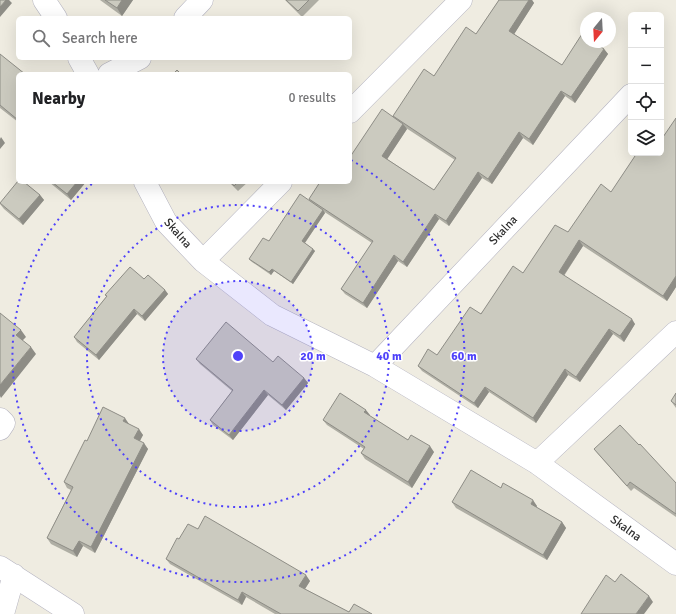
<!DOCTYPE html>
<html lang="en">
<head>
<meta charset="utf-8">
<style>
  :root { --surface:#fff; --page:#f6f6f6; --text:#202124; --muted:#757577; --line:#e0e0e0 }
  body { margin:0; font-family:Signika,sans-serif; background:var(--page); color:var(--text) }
  .controls { position:absolute; right:12px; top:12px; display:grid; overflow:hidden; border-radius:6px; box-shadow:0 4px 16px #0002 }
  .controls button { width:36px; height:36px; display:grid; place-items:center; padding:0; border:0; border-bottom:1px solid var(--line); background:var(--surface); color:var(--text); font:20px sans-serif }
  .compass { position:absolute; left:580px; top:12px; width:36px; height:36px; border-radius:50%; background:var(--surface); box-shadow:0 4px 16px #0002; rotate:198deg }
  .list { margin:0; padding:0; list-style:none }
  h2 { display:flex; justify-content:space-between; align-items:center; height:52px; margin:0; padding:0 16px; font-size:17px }
  h2 small { font-size:13px; font-weight:400; color:var(--muted) }
  .icon { flex:none; width:22px; height:22px; fill:none; stroke:currentColor; stroke-width:2; stroke-linecap:round; stroke-linejoin:round }
  .map { position:relative; flex:none; width:676px; height:614px; overflow:hidden }
  .search { position:absolute; background:var(--surface); box-shadow:0 4px 16px #0002; left:16px; top:16px; width:336px; height:44px; display:flex; align-items:center; gap:10px; box-sizing:border-box; padding:0 14px; border-radius:6px; color:var(--muted); font-size:15px }
  .panel { position:absolute; background:var(--surface); box-shadow:0 4px 16px #0002; left:16px; top:72px; width:336px; height:112px; border-radius:6px }
  .map>svg:first-child { display:block }
  .lines { fill:none; stroke-linecap:round; stroke-linejoin:round }
  .minor-casing { stroke:#b5b4c1; stroke-width:23 }
  .minor { stroke:#fff; stroke-width:22 }
  .wall { fill:#afaea4; fill-rule:evenodd }
  .shaded-wall { fill:#8e8d86 }
  .building { fill:#cbcabf; stroke:#8e8d86 }
  .ring { fill:none; stroke:#4f42fa; stroke-width:2; stroke-dasharray:2 4 }
  .labels { text-anchor:middle; stroke-width:3; stroke-linejoin:round; paint-order:stroke }
  .street-label { font-size:12px; fill:#2e2e2e; stroke:#fff }
  .centre { fill:#4f42fa; stroke:#fff; stroke-width:2 }
  .ring-label { font-size:12px; text-anchor:middle; font-weight:bold; fill:#4f42fa; stroke:#fff; stroke-width:3; stroke-linejoin:round; paint-order:stroke }
</style>
</head>
<body>
<div class="map">
<svg width="676" height="614" viewBox="0 0 676 614">
  <rect width="100%" height="100%" fill="#efece1"/>
  <g class="lines">
    <defs>
      <path id="minor" d="M 44,0 L 56,18
        M 185,18 L 202,0
        M 79,58 L 88,74
        M 109,74 L 140,58
        M 350,112 L 461,0
        M 145,182 L 166,222 L 203,261 L 272,315 L 375,366 L 537,463 L 676,564
        M 203,261 L 281,182
        M 375,366 L 631,95
        M 0,419 L 4,423 L 0,429
        M 537,463 L 676,332
        M 0,567 L 73,614
        M 3,614 L 14,575"/>
    </defs>
    <use href="#minor" class="minor-casing"/>
    <use href="#minor" class="minor"/>
  </g>
  <path class="wall" d="M 100,0 L 133,0 L 122,16 Z
    M 285,0 L 319,0 L 302,17 Z
    M 499,0 L 532,0 L 534,3 L 514,34 L 562,65 L 604,49 L 608,54 L 575,103 L 565,96 L 533,145 L 523,138 L 492,184 L 482,178 L 449,226 L 439,219 L 407,267 L 398,261 L 367,308 L 345,294 L 341,289 L 372,243 L 323,211 L 325,213 L 305,243 L 315,251 L 293,284 L 274,271 L 271,275 L 252,262 L 249,259 L 311,202 L 309,199 L 350,182 L 393,116 L 476,34 ZM 406,128 L 455,160 L 434,190 L 387,159 L 407,129 Z
    M 0,54 L 18,74 L 18,122 L 0,108 Z
    M 676,118 L 676,287 L 667,301 L 583,246 L 564,276 L 635,324 L 624,342 L 613,334 L 580,382 L 568,375 L 536,423 L 489,392 L 478,408 L 422,371 L 418,366 L 437,355 L 523,273 L 568,232 L 611,192 L 661,153 Z
    M 49,182 L 86,182 L 71,200 Z
    M 229,182 L 248,182 L 238,191 Z
    M 40,195 L 44,200 L 23,225 L 4,209 L 0,204 Z
    M 144,279 L 165,290 L 168,294 L 145,321 L 137,314 L 99,360 L 77,342 L 74,337 L 107,296 L 105,295 Z
    M 196,359 L 273,362 L 304,378 L 308,383 L 286,410 L 268,395 L 233,440 L 213,425 L 210,420 L 232,391 L 200,364 Z
    M 676,393 L 676,408 L 671,401 Z
    M 370,415 L 370,416 L 408,440 L 434,452 L 412,488 L 365,459 L 361,453 L 364,449 L 327,425 L 323,420 Z
    M 129,424 L 143,435 L 140,441 L 148,449 L 95,553 L 83,546 L 77,557 L 51,544 L 47,538 L 71,490 L 67,488 L 64,482 L 87,441 Z
    M 594,449 L 676,483 L 676,517 L 634,488 L 631,491 L 598,454 Z
    M 501,488 L 537,506 L 536,507 L 562,522 L 566,528 L 547,560 L 456,508 L 452,502 Z
    M 198,529 L 310,581 L 305,589 L 349,612 L 372,614 L 275,614 L 246,597 L 242,605 L 170,564 L 166,559 L 179,539 Z"/>
  <path class="shaded-wall" d="M 6,0 L 9,0 L 12,3 L 0,17 L 0,7 Z
    M 122,0 L 133,0 L 122,16 L 117,8 Z
    M 529,0 L 532,0 L 534,3 L 513,36 L 509,31 Z
    M 604,49 L 608,54 L 575,103 L 571,97 Z
    M 561,91 L 565,96 L 533,145 L 529,139 Z
    M 403,124 L 407,129 L 386,161 L 382,156 Z
    M 519,132 L 523,138 L 492,184 L 488,179 Z
    M 1,137 L 5,143 L 0,149 L 0,139 Z
    M 478,172 L 482,178 L 449,226 L 446,221 Z
    M 77,182 L 86,182 L 71,200 L 67,194 Z
    M 40,195 L 44,200 L 23,225 L 19,219 Z
    M 323,210 L 325,213 L 304,244 L 302,241 Z
    M 435,214 L 439,219 L 407,267 L 403,262 Z
    M 579,240 L 583,246 L 562,278 L 559,272 Z
    M 313,249 L 315,251 L 293,284 L 291,282 Z
    M 394,255 L 398,261 L 367,308 L 363,303 Z
    M 272,269 L 274,271 L 271,275 L 269,272 Z
    M 676,276 L 676,287 L 667,301 L 663,296 Z
    M 165,290 L 168,294 L 145,321 L 142,316 Z
    M 134,309 L 137,314 L 99,360 L 96,355 Z
    M 632,319 L 635,324 L 624,342 L 620,336 Z
    M 609,329 L 613,334 L 580,382 L 576,377 Z
    M 21,330 L 26,337 L 21,342 L 16,335 Z
    M 31,347 L 36,354 L 1,398 L 0,396 L 0,385 Z
    M 565,369 L 568,375 L 536,423 L 533,418 Z
    M 304,378 L 308,383 L 286,410 L 282,405 Z
    M 485,387 L 489,392 L 478,408 L 474,403 Z
    M 264,390 L 268,395 L 233,440 L 229,435 Z
    M 366,410 L 370,415 L 368,418 L 364,412 Z
    M 125,418 L 129,424 L 127,427 L 123,421 Z
    M 139,429 L 143,435 L 138,444 L 134,438 Z
    M 144,443 L 148,449 L 95,553 L 91,547 Z
    M 430,446 L 434,452 L 412,488 L 408,482 Z
    M 533,500 L 537,506 L 535,510 L 531,504 Z
    M 562,522 L 566,528 L 547,560 L 543,555 Z
    M 79,541 L 83,546 L 77,557 L 73,551 Z
    M 306,575 L 310,581 L 303,592 L 299,586 Z
    M 242,592 L 246,597 L 242,605 L 238,600 Z
    M 649,596 L 653,602 L 644,614 L 636,614 Z"/>
  <path class="building" d="M 0,0 L 6,0 L 0,7 Z
    M 105,0 L 122,0 L 117,8 Z
    M 286,0 L 309,0 L 298,11 Z
    M 499,0 L 529,0 L 509,31 L 562,65 L 582,34 L 586,37 L 586,42 L 594,42 L 604,49 L 571,97 L 561,91 L 529,139 L 519,132 L 488,179 L 478,172 L 446,221 L 435,214 L 403,262 L 394,255 L 363,303 L 341,289 L 373,241 L 309,199 L 320,182 L 350,182 L 350,157 L 382,109 L 403,124 L 382,156 L 434,190 L 456,158 L 393,116 L 424,69 L 434,76 L 466,27 L 476,34 Z
    M 0,54 L 25,74 L 18,74 L 18,120 L 0,105 Z
    M 177,70 L 181,74 L 173,74 Z
    M 676,118 L 676,276 L 663,296 L 579,240 L 559,272 L 632,319 L 620,336 L 609,329 L 576,377 L 565,369 L 533,418 L 485,387 L 474,403 L 418,366 L 428,349 L 437,355 L 470,307 L 481,314 L 513,266 L 523,273 L 555,225 L 568,232 L 601,184 L 611,192 L 637,153 L 661,153 L 661,140 Z
    M 18,181 L 18,182 L 24,182 L 40,195 L 19,219 L 0,203 Z
    M 52,182 L 77,182 L 67,194 Z
    M 231,182 L 238,182 L 234,186 Z
    M 300,194 L 323,210 L 302,241 L 313,249 L 291,282 L 272,269 L 269,272 L 249,259 L 263,238 L 269,241 Z
    M 130,267 L 144,279 L 148,275 L 165,290 L 142,316 L 134,309 L 96,355 L 74,337 L 107,296 L 105,295 Z
    M 0,313 L 21,330 L 16,335 L 31,347 L 0,385 Z
    M 226,322 L 273,362 L 278,356 L 304,378 L 282,405 L 264,390 L 229,435 L 210,420 L 233,390 L 196,359 Z
    M 340,393 L 366,410 L 364,412 L 408,440 L 411,435 L 430,446 L 408,482 L 361,453 L 365,447 L 323,420 Z
    M 676,393 L 676,405 L 671,401 Z
    M 103,407 L 125,418 L 123,421 L 139,429 L 134,438 L 144,443 L 91,547 L 79,541 L 73,551 L 47,538 L 73,487 L 64,482 L 85,440 L 87,441 Z
    M 620,425 L 639,445 L 640,444 L 676,483 L 676,514 L 630,482 L 627,486 L 594,449 Z
    M 471,470 L 501,488 L 503,483 L 533,500 L 531,504 L 562,522 L 543,555 L 452,502 Z
    M 205,516 L 306,575 L 299,586 L 349,612 L 354,604 L 372,614 L 281,614 L 242,592 L 238,600 L 166,559 L 177,538 L 179,539 L 188,524 L 198,529 Z
    M 621,574 L 649,596 L 636,614 L 581,614 L 606,575 L 615,582 Z"/>
  <circle cx="238" cy="356" r="75" fill="#4f42fa" fill-opacity=".12"/>
  <g class="ring">
    <circle cx="238" cy="356" r="75"/>
    <circle cx="238" cy="356" r="151"/>
    <path d="M351 160A226 226 0 1 1 93 183"/>
  </g>
  <g class="labels">
    <g class="street-label">
      <text transform="translate(503 230) rotate(-47)" y="4">Skalna</text>
      <text transform="translate(178 233) rotate(49)" y="4">Skalna</text>
      <text transform="translate(626 528) rotate(36)" y="4">Skalna</text>
    </g>
  </g>
  <circle cx="238" cy="356" r="6" class="centre"/>
  <g class="ring-label">
    <text x="313" y="360">20 m</text>
    <text x="389" y="360">40 m</text>
    <text x="464" y="360">60 m</text>
  </g>
</svg>
<div class="controls">
<button>+</button>
<button>−</button>
<button><svg class="icon" aria-label="locate" viewBox="0 0 24 24"><circle cx="12" cy="12" r="6"/><path d="M12 2v4M12 18v4M2 12h4M18 12h4"/></svg></button>
<button><svg class="icon" aria-label="layers" viewBox="0 0 24 24"><path d="M12 4l9 5-9 5-9-5zM3 14l9 5 9-5"/></svg></button>
</div>
<svg class="compass" viewBox="-18 -18 36 36"><path d="M0-13l5 13h-10z" fill="#e53935"/><path d="M0 13l5-13h-10z" fill="#757577"/></svg>
<div class="search"><svg class="icon" aria-label="search" viewBox="0 0 24 24"><circle cx="10" cy="10" r="6"/><path d="M15 15l6 6"/></svg>Search here</div>
<section class="panel">
<h2>Nearby<small>0 results</small></h2>
<ul class="list">
</ul>
</section>
</div>
</body>
</html>
